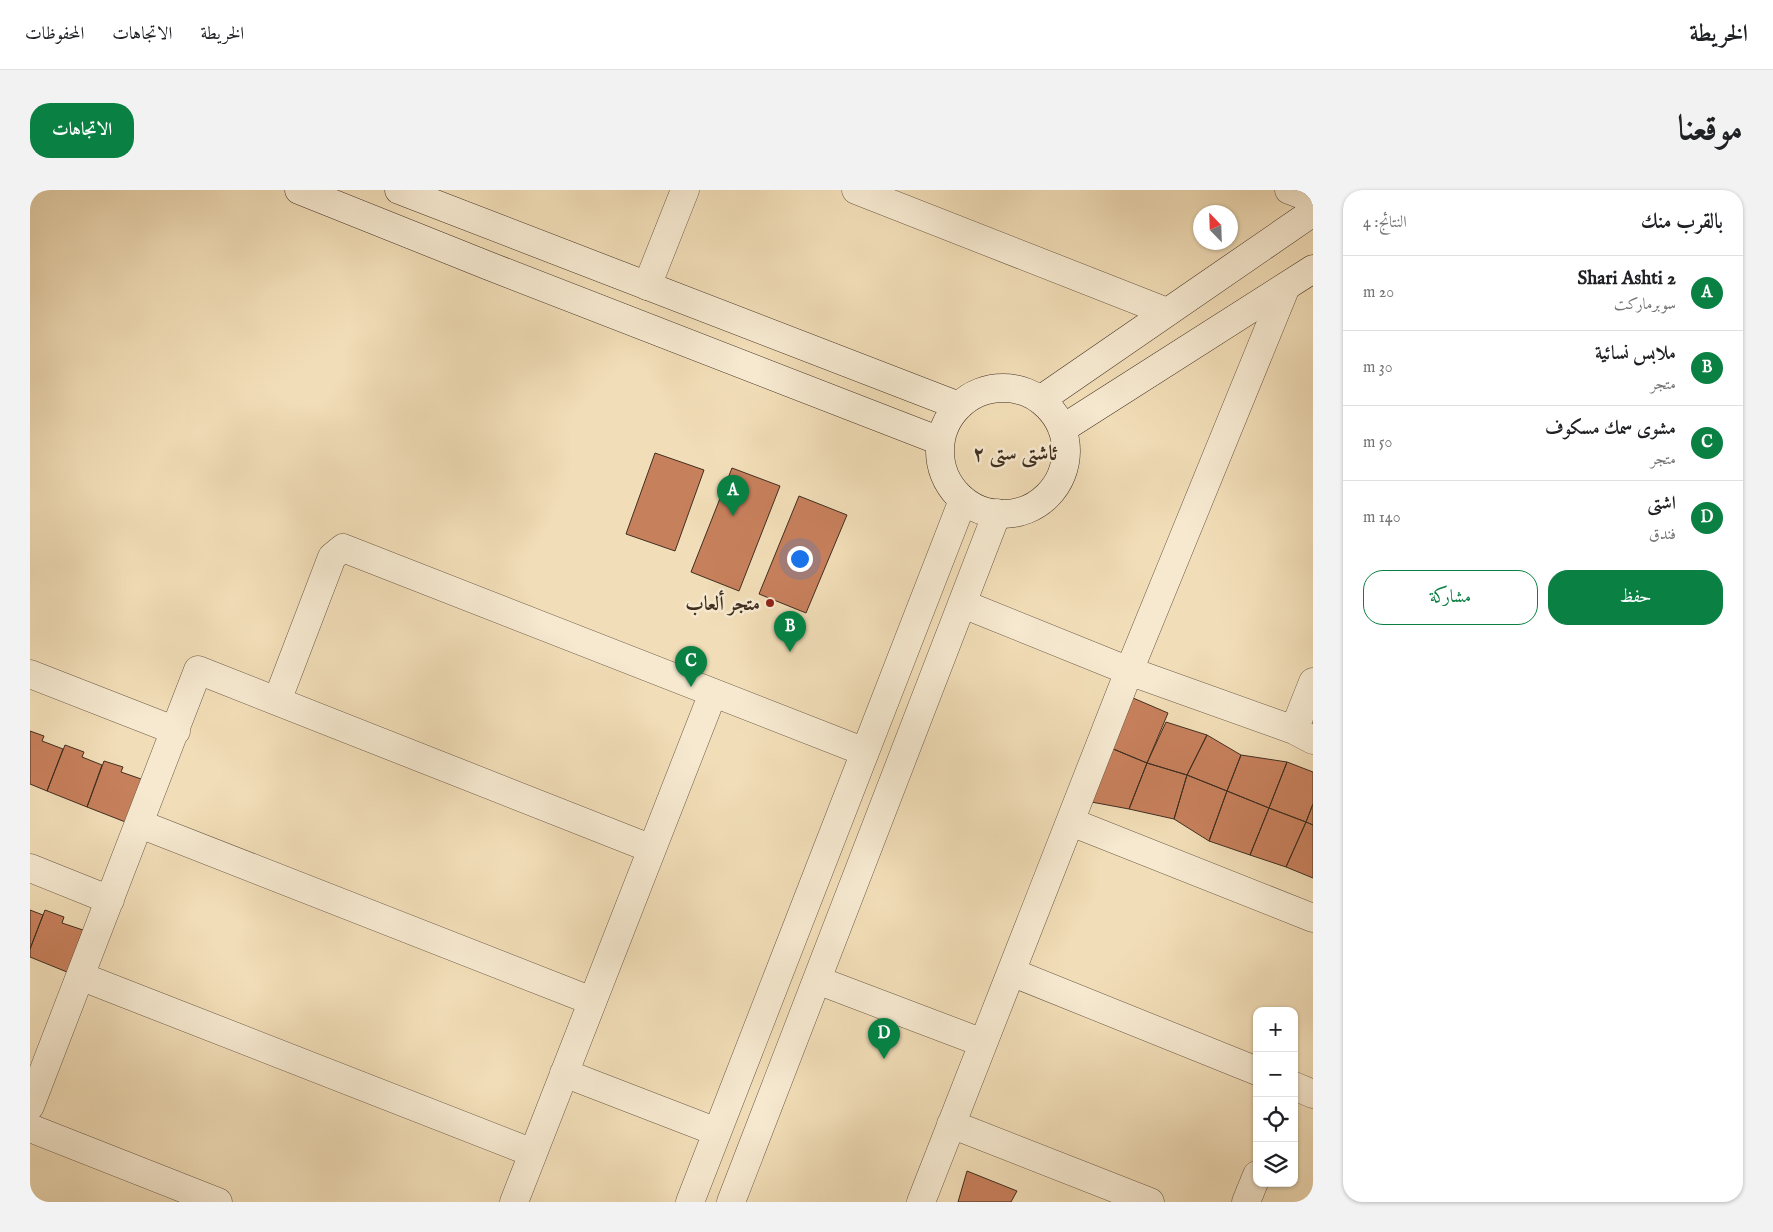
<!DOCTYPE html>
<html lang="ar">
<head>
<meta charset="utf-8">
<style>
  :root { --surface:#fff; --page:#f2f2f2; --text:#202124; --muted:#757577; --line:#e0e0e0; --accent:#0b8043 }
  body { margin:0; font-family:"IM FELL English",Amiri,serif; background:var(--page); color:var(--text); direction:rtl }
  .controls { position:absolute; right:15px; bottom:15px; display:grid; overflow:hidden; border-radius:10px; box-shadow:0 1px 4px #0004 }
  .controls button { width:45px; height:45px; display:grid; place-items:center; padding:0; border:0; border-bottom:1px solid var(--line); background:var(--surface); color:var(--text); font:25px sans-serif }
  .compass { position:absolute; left:1163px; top:15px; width:45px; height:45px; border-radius:50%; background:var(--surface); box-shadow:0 1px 4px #0004; rotate:337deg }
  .you { position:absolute; left:769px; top:368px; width:18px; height:18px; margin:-12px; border:4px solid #fff; border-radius:50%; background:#1a73e8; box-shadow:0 0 0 8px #1a73e833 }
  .badge { display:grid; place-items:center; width:32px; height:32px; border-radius:50%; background:var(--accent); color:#fff; font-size:16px; font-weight:700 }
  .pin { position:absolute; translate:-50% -41px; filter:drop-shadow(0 1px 2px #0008) }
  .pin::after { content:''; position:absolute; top:26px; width:18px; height:15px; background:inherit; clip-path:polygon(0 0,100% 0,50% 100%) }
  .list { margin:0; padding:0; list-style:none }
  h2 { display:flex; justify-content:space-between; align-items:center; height:65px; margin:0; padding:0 20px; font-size:21px }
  h2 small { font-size:16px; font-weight:400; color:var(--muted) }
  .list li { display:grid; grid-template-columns:32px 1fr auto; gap:15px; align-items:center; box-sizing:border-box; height:75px; padding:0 20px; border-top:1px solid var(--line) }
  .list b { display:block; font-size:19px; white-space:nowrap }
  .list p { margin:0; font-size:16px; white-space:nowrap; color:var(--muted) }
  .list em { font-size:16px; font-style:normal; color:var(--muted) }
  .actions { display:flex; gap:10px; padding:15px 20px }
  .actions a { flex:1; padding:11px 0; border:1px solid var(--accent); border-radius:20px; text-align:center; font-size:18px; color:var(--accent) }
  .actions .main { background:var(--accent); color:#fff }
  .icon { flex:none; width:28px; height:28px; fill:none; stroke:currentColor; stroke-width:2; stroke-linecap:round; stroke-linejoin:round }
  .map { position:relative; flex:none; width:1283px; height:1012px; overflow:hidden; direction:ltr; border-radius:20px }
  header { display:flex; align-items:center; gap:30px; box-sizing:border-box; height:70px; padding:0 25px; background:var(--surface); border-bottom:1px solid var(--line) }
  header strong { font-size:24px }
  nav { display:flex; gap:28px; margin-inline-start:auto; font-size:18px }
  .intro { display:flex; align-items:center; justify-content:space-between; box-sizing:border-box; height:120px; padding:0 30px }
  h1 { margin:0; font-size:35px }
  .button { padding:12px 22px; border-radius:20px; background:var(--accent); color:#fff; font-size:18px; font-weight:700 }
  main { display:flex; gap:30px; padding:0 30px }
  aside { flex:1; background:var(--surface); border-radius:20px; box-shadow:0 1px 4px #0004 }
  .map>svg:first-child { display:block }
  .building { fill:#c7805c; stroke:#402e20 }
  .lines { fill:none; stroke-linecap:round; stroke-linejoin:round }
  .street-casing { stroke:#6c5a46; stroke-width:29 }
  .secondary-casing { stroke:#402e20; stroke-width:29 }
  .street { stroke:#f6e9d0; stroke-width:28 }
  .secondary { stroke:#f6e9d0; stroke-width:28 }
  .poi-dot { fill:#8f2418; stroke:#f6e9d0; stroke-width:2 }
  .labels { text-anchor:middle; stroke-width:5; stroke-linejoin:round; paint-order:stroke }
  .poi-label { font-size:20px; font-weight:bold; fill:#402e20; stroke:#f6e9d0; text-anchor:end }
  .neighbourhood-label { font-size:21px; font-weight:bold; fill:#402e20; stroke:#f6e9d0 }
</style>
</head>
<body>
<header>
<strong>الخريطة</strong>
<nav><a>الخريطة</a><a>الاتجاهات</a><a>المحفوظات</a></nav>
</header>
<div class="intro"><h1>موقعنا</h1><a class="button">الاتجاهات</a></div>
<main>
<aside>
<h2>بالقرب منك<small>النتائج: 4</small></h2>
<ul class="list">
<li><span class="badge">A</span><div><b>Shari Ashti 2</b><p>سوبرماركت</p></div><em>20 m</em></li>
<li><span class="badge">B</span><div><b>ملابس نسائية</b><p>متجر</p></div><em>30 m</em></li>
<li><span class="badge">C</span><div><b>مشوى سمك مسكوف</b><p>متجر</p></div><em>50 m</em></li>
<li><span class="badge">D</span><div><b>اشتی</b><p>فندق</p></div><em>140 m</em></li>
</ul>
<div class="actions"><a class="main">حفظ</a><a>مشاركة</a></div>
</aside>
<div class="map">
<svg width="1283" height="1012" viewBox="0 0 1283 1012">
  <rect width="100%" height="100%" fill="#f1ddb7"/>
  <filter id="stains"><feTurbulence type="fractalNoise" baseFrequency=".004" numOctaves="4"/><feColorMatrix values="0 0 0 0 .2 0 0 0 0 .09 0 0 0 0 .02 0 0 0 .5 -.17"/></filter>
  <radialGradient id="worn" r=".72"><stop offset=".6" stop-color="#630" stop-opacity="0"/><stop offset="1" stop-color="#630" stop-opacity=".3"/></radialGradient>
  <path class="building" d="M 625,263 L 674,280 L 645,361 L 596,344 Z
    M 702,278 L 750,296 L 709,401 L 661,382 Z
    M 769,306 L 817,325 L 776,423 L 729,404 Z
    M 1096,505 L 1138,523 L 1117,573 L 1076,556 Z
    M 1136,532 L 1177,545 L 1157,585 L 1117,573 Z
    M 0,541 L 14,546 L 12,551 L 33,559 L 17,601 L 0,594 Z
    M 1177,545 L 1211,565 L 1197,601 L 1157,585 Z
    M 35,555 L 54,562 L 52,567 L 72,575 L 57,617 L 17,601 Z
    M 1076,556 L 1117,573 L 1099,619 L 1056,611 Z
    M 1211,565 L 1257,572 L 1239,618 L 1197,601 Z
    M 74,571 L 93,577 L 91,582 L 114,590 L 98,633 L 57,617 Z
    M 1257,572 L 1283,582 L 1283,614 L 1276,632 L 1239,618 Z
    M 1117,573 L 1157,585 L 1144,629 L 1099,619 Z
    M 1157,585 L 1197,601 L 1179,651 L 1144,629 Z
    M 1197,601 L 1239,618 L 1220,665 L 1179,651 Z
    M 1283,614 L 1283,635 L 1276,632 Z
    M 1239,618 L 1276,632 L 1256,677 L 1220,665 Z
    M 1276,632 L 1283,635 L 1283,688 L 1256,677 Z
    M 0,720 L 13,725 L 0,759 Z
    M 15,720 L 34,727 L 32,733 L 53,740 L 37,782 L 0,767 L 0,759 Z
    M 937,981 L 987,1001 L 981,1012 L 928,1012 Z"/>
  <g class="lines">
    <defs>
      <path id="street" d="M 826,0 L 1137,122
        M 1259,0 L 1283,9
        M 617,96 L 655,0
        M 933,414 L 1099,481 L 1264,540 L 1283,550
        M 0,484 L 146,541
        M 247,511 L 302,367 L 313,358 L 835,562
        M 1264,540 L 1283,492
        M 1041,632 L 1283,728
        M 110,634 L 562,811
        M 0,678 L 80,710
        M 981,782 L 1227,881
        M 50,786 L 503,963
        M 787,790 L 953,853
        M 534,883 L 687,942
        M 1264,896 L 1283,904
        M 0,916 L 168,480 L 622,659
        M 921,934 L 1120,1012
        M 0,938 L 188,1012
        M 484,1012 L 683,503
        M 660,1012 L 933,310
        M 701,1012 L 967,323
        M 891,1012 L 1099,481 L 1255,99
        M 1216,1012 L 1227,985"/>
      <path id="secondary" d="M 269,0 L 459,76 L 910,251
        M 369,0 L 929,216
        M910 261a63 63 0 1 1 126 0a63 63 0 1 1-126 0Z
        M 1010,210 L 1283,22
        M 1032,239 L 1283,79"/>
    </defs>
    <use href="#street" class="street-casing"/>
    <use href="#secondary" class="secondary-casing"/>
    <use href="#street" class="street"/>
    <use href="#secondary" class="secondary"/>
  </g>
  <circle class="poi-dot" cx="740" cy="413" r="5"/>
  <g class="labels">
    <g class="poi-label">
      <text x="730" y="420">متجر ألعاب</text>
    </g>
    <g class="neighbourhood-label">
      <text x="985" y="270">ئاشتی ستی ٢</text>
    </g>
  </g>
  <rect width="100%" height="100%" filter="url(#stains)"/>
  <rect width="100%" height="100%" fill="url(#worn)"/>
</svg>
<div class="controls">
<button>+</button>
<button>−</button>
<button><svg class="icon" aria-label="locate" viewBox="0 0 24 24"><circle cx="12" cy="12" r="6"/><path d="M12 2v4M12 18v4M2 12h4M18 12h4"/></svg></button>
<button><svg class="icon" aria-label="layers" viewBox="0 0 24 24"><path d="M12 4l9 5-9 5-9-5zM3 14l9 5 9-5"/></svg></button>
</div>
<svg class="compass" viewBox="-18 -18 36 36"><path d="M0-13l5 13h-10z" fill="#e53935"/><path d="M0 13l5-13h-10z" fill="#757577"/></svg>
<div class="you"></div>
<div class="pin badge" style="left:703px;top:326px">A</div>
<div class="pin badge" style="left:760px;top:462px">B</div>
<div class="pin badge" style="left:661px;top:497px">C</div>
<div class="pin badge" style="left:854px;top:869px">D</div>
</div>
</main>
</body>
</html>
